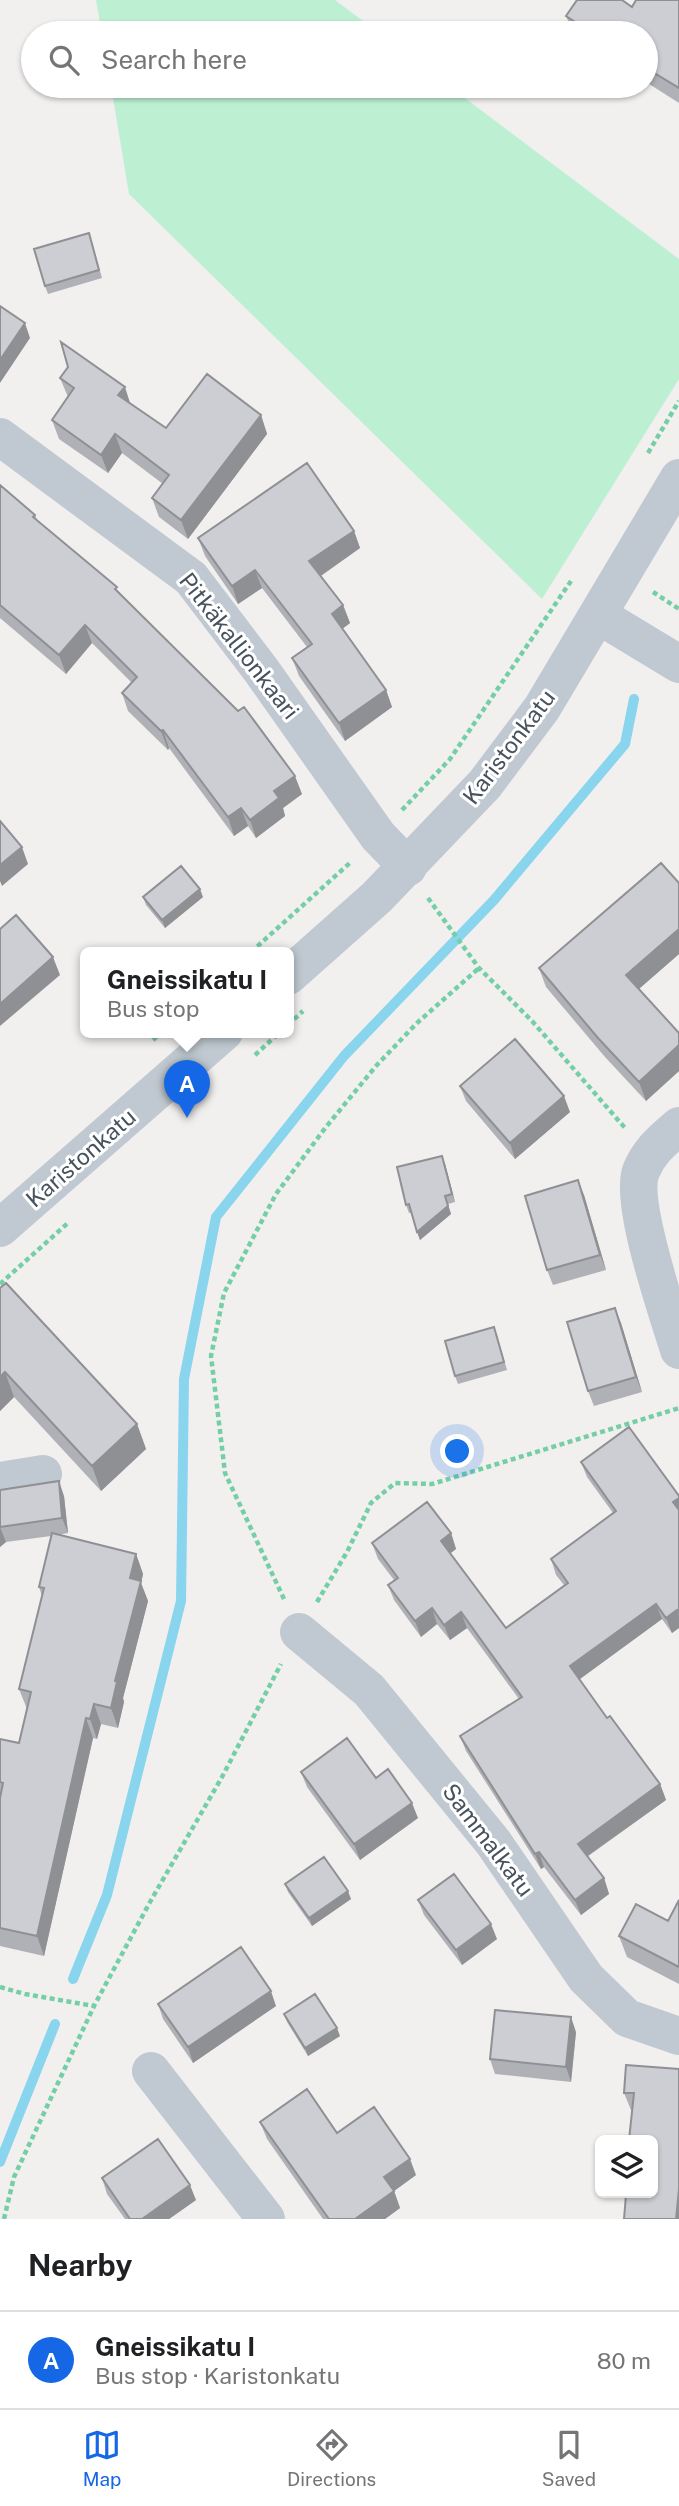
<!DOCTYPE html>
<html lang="en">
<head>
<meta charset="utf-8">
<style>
  :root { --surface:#fff; --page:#f2f2f2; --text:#202124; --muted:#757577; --line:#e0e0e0; --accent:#1567e6 }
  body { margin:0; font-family:"Public Sans",sans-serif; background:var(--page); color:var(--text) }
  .controls { position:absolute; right:21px; bottom:21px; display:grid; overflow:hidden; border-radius:10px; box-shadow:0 2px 5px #0004 }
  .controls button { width:63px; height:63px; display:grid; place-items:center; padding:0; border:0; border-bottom:2px solid var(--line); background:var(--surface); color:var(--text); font:35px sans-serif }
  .you { position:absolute; left:458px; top:1452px; width:24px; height:24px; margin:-18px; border:5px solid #fff; border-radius:50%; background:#1a73e8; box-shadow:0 0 0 10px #1a73e833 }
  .badge { display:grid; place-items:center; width:46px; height:46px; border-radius:50%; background:var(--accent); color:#fff; font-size:23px; font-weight:700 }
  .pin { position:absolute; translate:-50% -58px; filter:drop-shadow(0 2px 4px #0008) }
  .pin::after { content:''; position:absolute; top:37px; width:24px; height:21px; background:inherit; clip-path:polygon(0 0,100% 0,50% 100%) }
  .popup { position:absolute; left:80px; top:947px; width:214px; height:91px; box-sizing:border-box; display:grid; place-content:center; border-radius:10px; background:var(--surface); filter:drop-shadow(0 2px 5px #0005); font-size:23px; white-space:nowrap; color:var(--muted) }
  .popup b { font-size:26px; color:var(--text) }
  .popup::after { content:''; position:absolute; left:50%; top:100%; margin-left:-14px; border:14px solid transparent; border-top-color:var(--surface) }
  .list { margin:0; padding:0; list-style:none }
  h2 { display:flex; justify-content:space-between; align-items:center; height:91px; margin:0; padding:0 28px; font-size:30px }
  h2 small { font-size:23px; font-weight:400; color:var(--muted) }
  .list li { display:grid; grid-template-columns:46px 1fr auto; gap:21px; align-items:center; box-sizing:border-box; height:98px; padding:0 28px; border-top:2px solid var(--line) }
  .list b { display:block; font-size:26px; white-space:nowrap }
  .list p { margin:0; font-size:23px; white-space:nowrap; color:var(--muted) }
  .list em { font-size:23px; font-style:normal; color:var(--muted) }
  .icon { flex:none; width:38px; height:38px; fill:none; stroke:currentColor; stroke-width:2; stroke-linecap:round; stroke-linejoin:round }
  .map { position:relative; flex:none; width:679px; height:2219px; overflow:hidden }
  .search { position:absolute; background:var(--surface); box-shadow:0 2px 5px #0004; left:21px; right:21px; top:21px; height:77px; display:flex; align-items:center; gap:18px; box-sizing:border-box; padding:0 24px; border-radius:38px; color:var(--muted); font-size:26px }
  .sheet { height:189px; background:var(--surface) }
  nav { display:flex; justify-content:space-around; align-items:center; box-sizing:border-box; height:98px; border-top:2px solid var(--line); background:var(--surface); font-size:19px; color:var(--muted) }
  nav a { display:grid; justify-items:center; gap:4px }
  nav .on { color:var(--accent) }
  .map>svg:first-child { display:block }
  .green { fill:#bdf0d3 }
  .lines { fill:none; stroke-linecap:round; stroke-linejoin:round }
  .stream { stroke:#89d5ee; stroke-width:10 }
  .path { stroke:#74cfa6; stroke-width:4.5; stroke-dasharray:5 3.5; stroke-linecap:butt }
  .minor { stroke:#c0c9d1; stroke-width:38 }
  .wall { fill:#afb1b6 }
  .shaded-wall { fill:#8f9094 }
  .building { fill:#ccced4; stroke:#8f9094; stroke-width:2 }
  .labels { text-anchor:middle; stroke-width:6; stroke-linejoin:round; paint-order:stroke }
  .street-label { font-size:23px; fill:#47525d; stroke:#fff }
</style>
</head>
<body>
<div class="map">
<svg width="679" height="2219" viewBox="0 0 679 2219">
  <rect width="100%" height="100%" fill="#f2efef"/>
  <path class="green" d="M 96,0 L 335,0 L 379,33 L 102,33 Z
    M 111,86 L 449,86 L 679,259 L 679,379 L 542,599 L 129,194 Z"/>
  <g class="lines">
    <path class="stream" d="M 73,1979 L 107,1895 L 181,1601 L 184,1379 L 216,1217 L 344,1056 L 494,900 L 625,744 L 634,699
      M 0,2162 L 55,2024"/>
    <path class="path" d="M 648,453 L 679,401
      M 653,592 L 679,609
      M 402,810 L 450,759 L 571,581
      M 428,898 L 479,968 L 532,1021 L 625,1128
      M 251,952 L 352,861
      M 288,1025 L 303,1011
      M 153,1040 L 162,1032
      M 255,1055 L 280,1032
      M 0,1284 L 69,1222
      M 284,1599 L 225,1473 L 211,1356 L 224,1293 L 276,1194 L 326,1127 L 376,1066 L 417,1023 L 479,968
      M 317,1602 L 347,1552 L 371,1503 L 395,1483 L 432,1484 L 679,1408
      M 0,1987 L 25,1994 L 94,2006
      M 4,2219 L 14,2177 L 94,2006 L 150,1902 L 222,1777 L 281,1664"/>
    <path class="minor" d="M 0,437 L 191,578 L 261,670 L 378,836 L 408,867
      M 598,615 L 679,664
      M 288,976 L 377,897 L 485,784 L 542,708 L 679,478
      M 679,1126 C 662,1141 650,1150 641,1171 C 629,1202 668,1314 679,1350
      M 0,1228 L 224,1032
      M 0,1481 L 43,1474
      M 299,1632 L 369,1690 L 493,1842 L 586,1978 L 627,2018 L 679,2036
      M 151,2071 L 266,2219"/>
  </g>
  <path class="wall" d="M 679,0 L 679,103 L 646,82 L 646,33 L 573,33 L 566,16 Z
    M 89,233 L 102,278 L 48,294 L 45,286 Z
    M 60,378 L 131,404 L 166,428 L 261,415 L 267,434 L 188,539 L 159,517 L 152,498 L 163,484 L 122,453 L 108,473 L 59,439 L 52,420 L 68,397 Z
    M 0,485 L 35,515 L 37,520 L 119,592 L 302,794 L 283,808 L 285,816 L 256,838 L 248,826 L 234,836 L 169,748 L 168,750 L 128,711 L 122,693 L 132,683 L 92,643 L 66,674 L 0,618 Z
    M 354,531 L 360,548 L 321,576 L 343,605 L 350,623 L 342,629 L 386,690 L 392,707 L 345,741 L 299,676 L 292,658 L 307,647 L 262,588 L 238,604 L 205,556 L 198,538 Z
    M 679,883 L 679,954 L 639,989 L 679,1033 L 679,1071 L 646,1101 L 605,1057 L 546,987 L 539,968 Z
    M 143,897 L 203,897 L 165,928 L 146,905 Z
    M 460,1086 L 570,1112 L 515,1159 L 466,1101 Z
    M 445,1164 L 455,1202 L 448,1204 L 451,1214 L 420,1240 L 412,1213 L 409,1213 L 406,1205 Z
    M 584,1195 L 606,1270 L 553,1285 L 547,1270 Z
    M 0,1288 L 137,1424 L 146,1449 L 101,1491 L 14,1397 L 0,1411 Z
    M 621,1323 L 642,1392 L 594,1406 L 588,1391 Z
    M 497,1335 L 507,1370 L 458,1384 L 455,1376 Z
    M 581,1462 L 679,1496 L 679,1628 L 672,1633 L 662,1619 L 579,1679 L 607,1718 L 660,1784 L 666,1800 L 587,1857 L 604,1878 L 609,1894 L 581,1915 L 544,1867 L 541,1869 L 466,1751 L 460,1736 L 519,1699 L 467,1628 L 450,1640 L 437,1624 L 421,1637 L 394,1600 L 388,1585 L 394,1580 L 378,1559 L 372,1543 L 451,1533 L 456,1549 L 450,1553 L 506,1628 L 564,1585 L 556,1575 L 551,1559 L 613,1513 L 587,1477 Z
    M 0,1490 L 64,1496 L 68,1533 L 58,1535 L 136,1554 L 143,1574 L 141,1583 L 148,1601 L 123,1698 L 124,1702 L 118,1728 L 101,1724 L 97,1739 L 93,1738 L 44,1956 L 0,1946 L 0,1739 L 19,1743 L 27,1709 L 19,1689 L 42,1596 L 39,1587 L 51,1536 L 6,1542 L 0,1547 Z
    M 301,1772 L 376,1778 L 418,1818 L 360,1860 L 307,1787 Z
    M 285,1884 L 351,1899 L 312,1926 L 288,1892 Z
    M 418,1900 L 497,1939 L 462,1965 L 424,1915 Z
    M 679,1900 L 679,1984 L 627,1957 L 619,1936 L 668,1921 Z
    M 158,2004 L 276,2006 L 193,2063 L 163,2019 Z
    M 284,2014 L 340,2036 L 308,2056 L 287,2022 Z
    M 576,2032 L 571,2082 L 495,2074 L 490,2059 Z
    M 679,2069 L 625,2199 L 624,2195 L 632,2110 L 631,2110 L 624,2093 Z
    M 260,2122 L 337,2133 L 416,2175 L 394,2191 L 400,2208 L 385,2219 L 323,2219 L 267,2139 Z
    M 102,2178 L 196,2200 L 169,2219 L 125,2219 L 107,2194 Z"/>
  <path class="shaded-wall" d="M 25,323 L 30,338 L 0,383 L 0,360 Z
    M 125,387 L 131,406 L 118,395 Z
    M 261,415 L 267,434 L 188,539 L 181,520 Z
    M 115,434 L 122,453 L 108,473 L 101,455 Z
    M 354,531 L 360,548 L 316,579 L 309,561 Z
    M 255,570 L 262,588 L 238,604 L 232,586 Z
    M 343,605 L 350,623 L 338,632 L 332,614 Z
    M 85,625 L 92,643 L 66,674 L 59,655 Z
    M 386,690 L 392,707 L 345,741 L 339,723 Z
    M 163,730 L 169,748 L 168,750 L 161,731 Z
    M 295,776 L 302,794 L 283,808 L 285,816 L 256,838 L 250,820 L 274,791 Z
    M 241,808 L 248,826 L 234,836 L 228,817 Z
    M 22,847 L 28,864 L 2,886 L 0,881 L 0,865 Z
    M 200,889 L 203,897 L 165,928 L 162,920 Z
    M 679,929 L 679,954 L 633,994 L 626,975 Z
    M 53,957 L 60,975 L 0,1026 L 0,1004 Z
    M 679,1045 L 679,1071 L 646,1101 L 639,1082 Z
    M 564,1096 L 570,1112 L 515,1159 L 510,1143 Z
    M 442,1156 L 445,1164 L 455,1202 L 452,1194 Z
    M 578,1180 L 584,1195 L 606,1270 L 600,1255 Z
    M 445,1196 L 451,1214 L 420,1240 L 417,1232 Z
    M 615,1308 L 621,1323 L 642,1392 L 636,1377 Z
    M 5,1372 L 14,1397 L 0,1411 L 0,1377 Z
    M 137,1424 L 146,1449 L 101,1491 L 92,1466 Z
    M 59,1481 L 64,1496 L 68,1533 L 62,1518 Z
    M 679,1498 L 679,1518 L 673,1502 Z
    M 0,1527 L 6,1542 L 0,1547 Z
    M 451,1533 L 456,1549 L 447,1556 L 441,1541 Z
    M 136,1554 L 143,1574 L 141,1583 L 148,1601 L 123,1698 L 124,1702 L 118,1728 L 111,1708 L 130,1578 Z
    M 656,1604 L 662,1619 L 576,1682 L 570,1666 Z
    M 432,1608 L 437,1624 L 421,1637 L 415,1621 Z
    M 677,1610 L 679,1616 L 679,1628 L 672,1633 L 666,1618 Z
    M 461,1612 L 467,1628 L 450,1640 L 444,1625 Z
    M 94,1704 L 101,1724 L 97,1739 L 90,1719 Z
    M 86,1718 L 93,1738 L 44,1956 L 37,1936 Z
    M 660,1784 L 666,1800 L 583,1859 L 578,1844 Z
    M 412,1803 L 418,1818 L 360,1860 L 354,1844 Z
    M 539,1852 L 544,1867 L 541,1869 L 535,1854 Z
    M 604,1878 L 609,1894 L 581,1915 L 575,1900 Z
    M 348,1891 L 351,1899 L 312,1926 L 309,1918 Z
    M 491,1924 L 497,1939 L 462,1965 L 456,1950 Z
    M 271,1991 L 276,2006 L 193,2063 L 188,2047 Z
    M 571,2017 L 576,2032 L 571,2082 L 566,2067 Z
    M 337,2028 L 340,2036 L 308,2056 L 305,2048 Z
    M 410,2159 L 416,2175 L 394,2191 L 400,2208 L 385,2219 L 355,2219 L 384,2177 Z
    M 190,2185 L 196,2200 L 169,2219 L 142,2219 Z
    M 679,2189 L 679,2219 L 676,2219 Z"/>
  <path class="building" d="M 577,0 L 622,0 L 632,7 L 636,0 L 679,0 L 679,88 L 646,68 L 646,33 L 592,33 L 566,16 Z
    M 89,233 L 99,270 L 45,286 L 34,249 Z
    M 0,306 L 25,323 L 0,360 Z
    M 61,342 L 125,387 L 118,395 L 166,428 L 207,374 L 261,415 L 181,520 L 152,498 L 169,475 L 115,434 L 101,455 L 52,420 L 74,388 L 60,378 L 68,367 Z
    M 307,463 L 354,531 L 309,561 L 343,605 L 332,614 L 386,690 L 339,723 L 292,658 L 312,644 L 255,570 L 232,586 L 198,538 Z
    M 0,485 L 35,515 L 33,517 L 117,587 L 115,589 L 238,711 L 244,707 L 295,776 L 274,791 L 279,798 L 250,820 L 241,808 L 228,817 L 163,730 L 161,731 L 122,693 L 137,677 L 85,625 L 59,655 L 0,605 Z
    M 0,821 L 22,847 L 0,865 Z
    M 661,863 L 679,883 L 679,929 L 626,975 L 679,1033 L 679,1045 L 639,1082 L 598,1038 L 539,968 Z
    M 181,866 L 200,889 L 162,920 L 143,897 Z
    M 16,915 L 53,957 L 0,1004 L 0,929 Z
    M 515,1039 L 564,1096 L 510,1143 L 460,1086 Z
    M 442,1156 L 452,1194 L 445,1196 L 448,1206 L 417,1232 L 409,1204 L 406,1205 L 397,1167 Z
    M 578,1180 L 600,1255 L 547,1270 L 525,1196 Z
    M 6,1283 L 137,1424 L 92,1466 L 5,1372 L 0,1377 L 0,1288 Z
    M 615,1308 L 636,1377 L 588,1391 L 567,1322 Z
    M 494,1327 L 504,1362 L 455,1376 L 445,1341 Z
    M 629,1427 L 679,1496 L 679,1498 L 673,1502 L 679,1510 L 679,1613 L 677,1610 L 666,1618 L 656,1604 L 570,1666 L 607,1718 L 610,1716 L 660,1784 L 578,1844 L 604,1878 L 575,1900 L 539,1852 L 535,1854 L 460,1736 L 522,1697 L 461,1612 L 444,1625 L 432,1608 L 415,1621 L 388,1585 L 398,1578 L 372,1543 L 427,1502 L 451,1533 L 441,1541 L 506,1628 L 568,1583 L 551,1559 L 616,1511 L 581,1462 Z
    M 59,1481 L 62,1518 L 0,1527 L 0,1490 Z
    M 52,1533 L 136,1554 L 130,1578 L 141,1581 L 115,1681 L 117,1682 L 111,1708 L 94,1704 L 90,1719 L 86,1718 L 37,1936 L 0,1928 L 0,1798 L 3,1783 L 0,1782 L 0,1739 L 19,1743 L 31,1692 L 19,1689 L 44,1588 L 39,1587 Z
    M 347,1738 L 376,1778 L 388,1769 L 412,1803 L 354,1844 L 301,1772 Z
    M 324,1857 L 348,1891 L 309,1918 L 285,1884 Z
    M 454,1874 L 491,1924 L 456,1950 L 418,1900 Z
    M 679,1900 L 679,1967 L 619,1936 L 636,1904 L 668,1921 Z
    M 241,1947 L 271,1991 L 188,2047 L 158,2004 Z
    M 315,1994 L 337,2028 L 305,2048 L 284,2014 Z
    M 495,2010 L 571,2017 L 566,2067 L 490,2059 Z
    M 626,2065 L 679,2069 L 679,2189 L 676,2219 L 624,2219 L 626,2195 L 624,2195 L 624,2193 L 653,2193 L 653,2140 L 629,2140 L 634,2093 L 624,2093 Z
    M 307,2089 L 337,2133 L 374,2107 L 410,2159 L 384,2177 L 394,2191 L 355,2219 L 329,2219 L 260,2122 Z
    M 158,2139 L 190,2185 L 142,2219 L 130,2219 L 102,2178 Z"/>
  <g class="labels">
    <g class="street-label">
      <text transform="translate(239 646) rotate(52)" y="8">Pitkäkallionkaari</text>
      <text transform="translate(509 747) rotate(-53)" y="8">Karistonkatu</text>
      <text transform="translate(81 1158) rotate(-41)" y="8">Karistonkatu</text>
      <text transform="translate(488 1840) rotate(53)" y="8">Sammalkatu</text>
    </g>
  </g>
</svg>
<div class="controls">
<button><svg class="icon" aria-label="layers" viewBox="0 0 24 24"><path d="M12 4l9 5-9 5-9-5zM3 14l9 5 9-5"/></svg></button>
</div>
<div class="you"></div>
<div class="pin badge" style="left:187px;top:1118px">A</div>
<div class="popup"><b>Gneissikatu I</b>Bus stop</div>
<div class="search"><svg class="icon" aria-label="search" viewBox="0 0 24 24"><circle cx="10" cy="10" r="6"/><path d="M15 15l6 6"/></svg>Search here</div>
</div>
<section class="sheet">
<h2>Nearby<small></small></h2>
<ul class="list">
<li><span class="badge">A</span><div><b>Gneissikatu I</b><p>Bus stop · Karistonkatu</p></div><em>80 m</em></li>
</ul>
</section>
<nav>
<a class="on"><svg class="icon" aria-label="map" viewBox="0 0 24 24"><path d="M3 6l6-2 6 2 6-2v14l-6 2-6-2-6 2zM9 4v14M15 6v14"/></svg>Map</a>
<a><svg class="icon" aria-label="directions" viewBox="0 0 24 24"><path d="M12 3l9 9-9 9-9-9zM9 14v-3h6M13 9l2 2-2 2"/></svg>Directions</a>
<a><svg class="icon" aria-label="saved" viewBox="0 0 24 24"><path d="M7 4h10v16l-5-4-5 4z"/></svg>Saved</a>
</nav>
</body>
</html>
